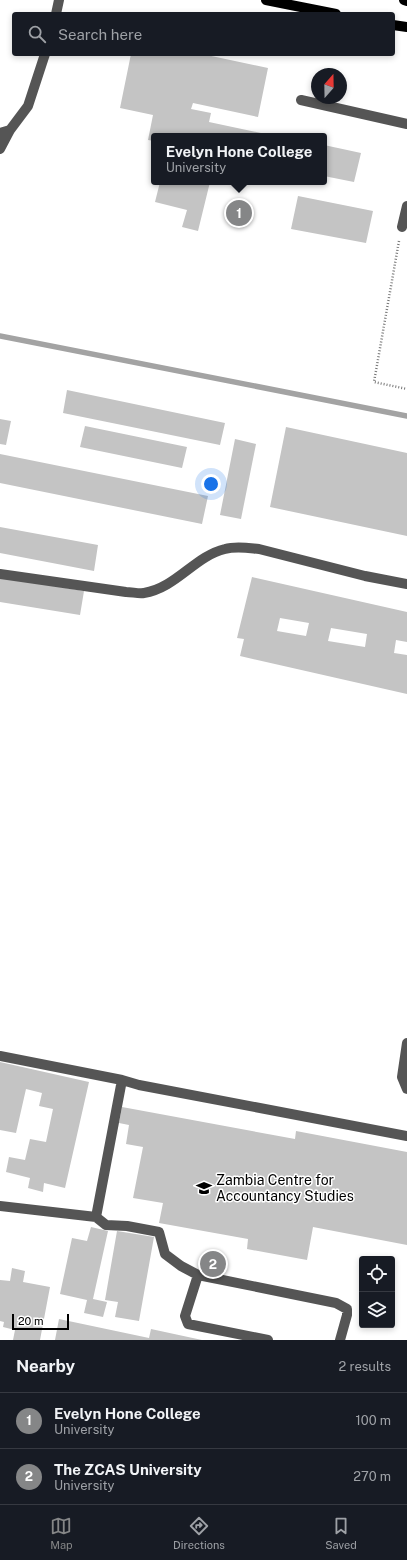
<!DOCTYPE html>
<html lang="en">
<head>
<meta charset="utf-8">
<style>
  :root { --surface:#171b24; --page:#20242c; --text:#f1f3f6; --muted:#9ea1a6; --line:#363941; --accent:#858687 }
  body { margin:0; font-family:"Public Sans",sans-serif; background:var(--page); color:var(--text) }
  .controls { position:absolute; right:12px; bottom:12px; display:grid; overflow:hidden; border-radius:4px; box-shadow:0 2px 6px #0003 }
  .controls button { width:36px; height:36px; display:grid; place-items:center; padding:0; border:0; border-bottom:1px solid var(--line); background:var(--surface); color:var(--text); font:20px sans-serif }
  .compass { position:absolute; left:311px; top:68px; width:36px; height:36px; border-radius:50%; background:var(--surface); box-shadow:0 2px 6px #0003; rotate:20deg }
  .scale { position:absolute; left:12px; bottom:10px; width:57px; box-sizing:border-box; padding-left:4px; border:2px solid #000; border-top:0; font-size:11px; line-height:14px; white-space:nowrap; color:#000; -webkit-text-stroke:3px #fff; paint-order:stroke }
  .you { position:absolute; left:211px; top:484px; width:14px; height:14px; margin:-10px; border:3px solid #fff; border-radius:50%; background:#1a73e8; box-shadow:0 0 0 6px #1a73e833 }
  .badge { display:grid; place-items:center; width:26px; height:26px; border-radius:50%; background:var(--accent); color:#fff; font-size:13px; font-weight:700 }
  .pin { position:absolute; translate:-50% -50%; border:2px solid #fff; box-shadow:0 1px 4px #0006 }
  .popup { position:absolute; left:151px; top:133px; width:176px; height:52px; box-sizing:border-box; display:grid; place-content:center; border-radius:4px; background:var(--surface); filter:drop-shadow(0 1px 3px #0005); font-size:13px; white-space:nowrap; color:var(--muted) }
  .popup b { font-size:15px; color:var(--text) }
  .popup::after { content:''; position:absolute; left:50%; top:100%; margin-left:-8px; border:8px solid transparent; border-top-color:var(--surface) }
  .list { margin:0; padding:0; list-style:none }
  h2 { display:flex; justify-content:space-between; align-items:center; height:52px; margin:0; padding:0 16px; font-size:17px }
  h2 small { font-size:13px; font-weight:400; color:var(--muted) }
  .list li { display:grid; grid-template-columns:26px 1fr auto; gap:12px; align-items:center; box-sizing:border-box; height:56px; padding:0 16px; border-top:1px solid var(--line) }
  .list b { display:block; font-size:15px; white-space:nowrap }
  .list p { margin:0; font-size:13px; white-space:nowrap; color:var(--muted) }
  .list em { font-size:13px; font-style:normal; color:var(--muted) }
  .icon { flex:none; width:22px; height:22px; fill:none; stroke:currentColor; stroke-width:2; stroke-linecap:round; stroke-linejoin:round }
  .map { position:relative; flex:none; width:407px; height:1340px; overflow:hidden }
  .search { position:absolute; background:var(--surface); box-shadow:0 2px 6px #0003; left:12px; right:12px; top:12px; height:44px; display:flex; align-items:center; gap:10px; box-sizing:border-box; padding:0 14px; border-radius:4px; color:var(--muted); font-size:15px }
  .sheet { height:164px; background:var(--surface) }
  nav { display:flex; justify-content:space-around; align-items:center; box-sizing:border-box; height:56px; border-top:1px solid var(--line); background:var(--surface); font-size:11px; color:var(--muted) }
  nav a { display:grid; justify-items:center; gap:2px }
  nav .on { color:var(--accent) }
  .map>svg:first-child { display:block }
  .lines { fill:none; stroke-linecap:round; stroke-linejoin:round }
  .stream { stroke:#a3a3a3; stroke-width:5.5 }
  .building { fill:#c4c4c4; fill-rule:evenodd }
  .path { stroke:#777; stroke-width:2.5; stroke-dasharray:1 2; stroke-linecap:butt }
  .minor { stroke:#555; stroke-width:10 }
  .major { stroke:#000; stroke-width:10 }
  .labels { text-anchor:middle; stroke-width:3; stroke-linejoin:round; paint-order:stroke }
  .poi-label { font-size:14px; fill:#000; stroke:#fff; text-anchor:start }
</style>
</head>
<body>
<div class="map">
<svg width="407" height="1340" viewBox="0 0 407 1340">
  <rect width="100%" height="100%" fill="#fff"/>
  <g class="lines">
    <path class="stream" d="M 0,336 L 407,416"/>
  </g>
  <path class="building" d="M 131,54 L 202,54 L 268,68 L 258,117 L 193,103 L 191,109 L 211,113 L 209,122 L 275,136 L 154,136 L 154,141 L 148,140 L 153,115 L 120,108 Z
    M 324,145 L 361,153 L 354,182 L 324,176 Z
    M 160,182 L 210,182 L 198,231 L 182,227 L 187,210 L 155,202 Z
    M 298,196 L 373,211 L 366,243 L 291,229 Z
    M 67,390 L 225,423 L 220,445 L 63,413 Z
    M 0,419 L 11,421 L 6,445 L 0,444 Z
    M 85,426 L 187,447 L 182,468 L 80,447 Z
    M 286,427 L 407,453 L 407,536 L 270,507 Z
    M 235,439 L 256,444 L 241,519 L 220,515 Z
    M 0,454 L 208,496 L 202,524 L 0,483 Z
    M 0,527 L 98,545 L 94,571 L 0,553 Z
    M 0,577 L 84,591 L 80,615 L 0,602 Z
    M 252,577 L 407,612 L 407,642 L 396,640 L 394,653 L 407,655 L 407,694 L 240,656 L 244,639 L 237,638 ZM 280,618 L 309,623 L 306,636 L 277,631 ZM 331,628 L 367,634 L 365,647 L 328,641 Z
    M 0,1062 L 89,1082 L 65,1188 L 44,1183 L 43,1192 L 28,1188 L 30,1178 L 6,1172 L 9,1157 L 25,1160 L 30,1139 L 46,1142 L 53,1109 L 39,1106 L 42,1093 L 26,1089 L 16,1133 L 0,1130 Z
    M 122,1107 L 295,1139 L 296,1131 L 407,1152 L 407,1245 L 313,1227 L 307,1260 L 247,1249 L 248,1239 L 159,1223 L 163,1203 L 133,1198 L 143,1147 L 126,1144 L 129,1125 L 119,1123 Z
    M 91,1227 L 108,1231 L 93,1299 L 107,1302 L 103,1317 L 84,1313 L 87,1300 L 60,1294 L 72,1238 L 87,1241 Z
    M 117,1231 L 154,1237 L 139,1321 L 115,1317 L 118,1302 L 105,1300 Z
    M 12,1268 L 25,1271 L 23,1282 L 50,1287 L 40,1340 L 13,1340 L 15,1330 L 3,1327 L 4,1322 L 0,1321 L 0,1280 L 10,1281 Z
    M 59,1319 L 149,1338 L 151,1329 L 202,1340 L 55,1340 Z"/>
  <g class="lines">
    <path class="path" d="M 399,241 L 374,382 L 407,389"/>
    <path class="minor" d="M 56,14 L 59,0
      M 301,100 L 407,124
      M 0,133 L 10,130 L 28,106 L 45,54
      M 0,149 L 10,130
      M 402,227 L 407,206
      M 0,574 L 126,592 C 132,592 139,594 144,593 C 176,588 195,556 225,549 C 236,546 248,548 259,549 L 365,576 L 407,584
      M 407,1043 L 402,1077 L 407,1089
      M 0,1056 L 122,1080 L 139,1085 L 407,1136
      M 0,1206 L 96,1217 L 106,1225 L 127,1226 L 159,1232 L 165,1254 L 181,1266 L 198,1275 L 336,1303 L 347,1309 L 347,1315 L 340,1340
      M 96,1217 L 122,1080
      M 198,1275 L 185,1316 L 188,1324 L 268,1340"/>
    <path class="major" d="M 266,0 L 336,14
      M 404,0 L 407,1
      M 393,25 L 407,27"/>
  </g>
  <defs>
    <symbol id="university-bare" viewBox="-9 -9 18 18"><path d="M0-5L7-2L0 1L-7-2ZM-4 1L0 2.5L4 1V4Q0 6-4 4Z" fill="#000" stroke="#fff" stroke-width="2.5" paint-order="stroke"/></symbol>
  </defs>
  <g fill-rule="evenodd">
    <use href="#university-bare" x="193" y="1177" width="22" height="22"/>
  </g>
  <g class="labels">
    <g class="poi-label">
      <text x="216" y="1185">Zambia Centre for<tspan x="216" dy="16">Accountancy Studies</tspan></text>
    </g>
  </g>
</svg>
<div class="controls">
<button><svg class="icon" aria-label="locate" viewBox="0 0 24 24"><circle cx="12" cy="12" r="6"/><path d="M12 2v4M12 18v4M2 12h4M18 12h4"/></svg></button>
<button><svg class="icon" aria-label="layers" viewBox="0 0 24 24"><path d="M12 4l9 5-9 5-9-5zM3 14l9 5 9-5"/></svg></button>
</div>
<svg class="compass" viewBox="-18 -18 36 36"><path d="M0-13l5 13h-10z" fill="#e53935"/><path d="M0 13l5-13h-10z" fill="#9ea1a6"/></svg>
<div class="scale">20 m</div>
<div class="you"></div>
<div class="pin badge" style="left:239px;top:213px">1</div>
<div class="popup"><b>Evelyn Hone College</b>University</div>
<div class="pin badge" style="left:213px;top:1264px">2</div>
<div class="search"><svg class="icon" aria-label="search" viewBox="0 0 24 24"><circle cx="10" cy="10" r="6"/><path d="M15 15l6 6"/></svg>Search here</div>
</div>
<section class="sheet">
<h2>Nearby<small>2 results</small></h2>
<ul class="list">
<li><span class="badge">1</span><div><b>Evelyn Hone College</b><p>University</p></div><em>100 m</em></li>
<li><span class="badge">2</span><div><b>The ZCAS University</b><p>University</p></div><em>270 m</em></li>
</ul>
</section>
<nav>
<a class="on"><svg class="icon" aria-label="map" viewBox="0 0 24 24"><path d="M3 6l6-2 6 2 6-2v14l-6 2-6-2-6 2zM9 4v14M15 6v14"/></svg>Map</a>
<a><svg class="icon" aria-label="directions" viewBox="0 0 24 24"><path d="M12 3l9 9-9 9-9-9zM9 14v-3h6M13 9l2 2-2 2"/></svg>Directions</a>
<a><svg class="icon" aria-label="saved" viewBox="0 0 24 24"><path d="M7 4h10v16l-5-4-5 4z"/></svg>Saved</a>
</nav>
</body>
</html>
